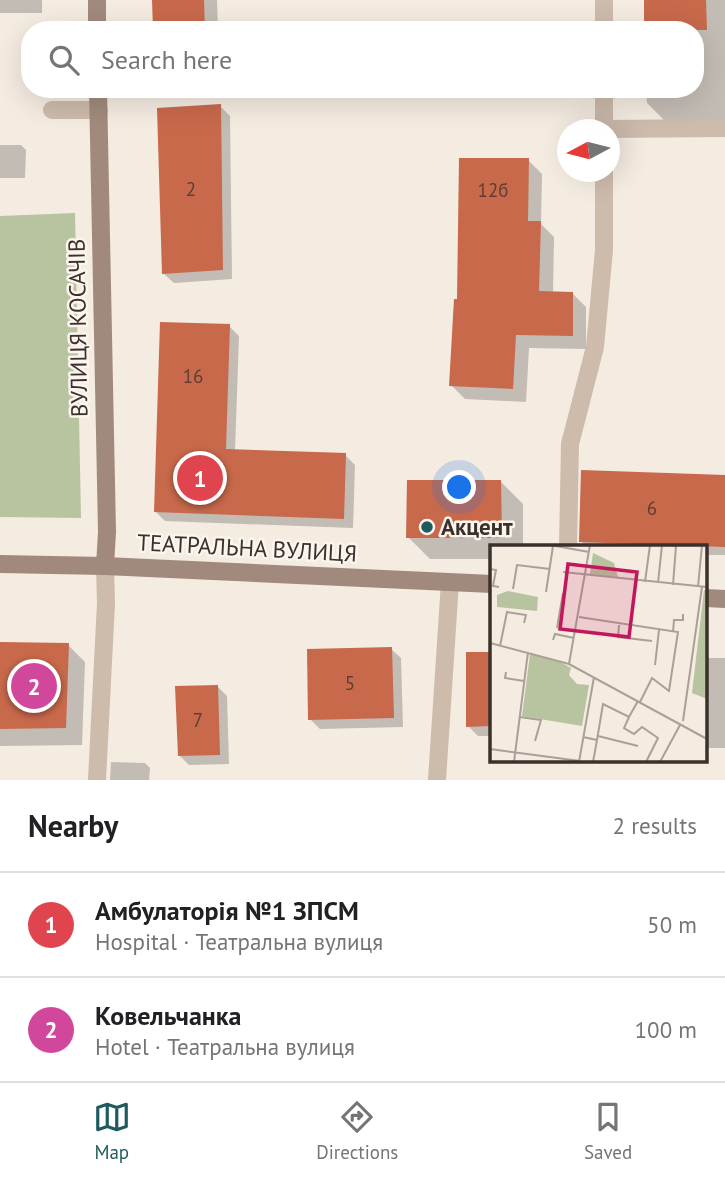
<!DOCTYPE html>
<html lang="en">
<head>
<meta charset="utf-8">
<style>
  :root { --surface:#fff; --page:#f2f2f2; --text:#202124; --muted:#757577; --line:#e0e0e0; --accent:#1f5a5e }
  body { margin:0; font-family:"PT Sans",sans-serif; background:var(--page); color:var(--text) }
  .compass { position:absolute; left:557px; top:119px; width:63px; height:63px; border-radius:50%; background:var(--surface); box-shadow:0 7px 28px #0002; rotate:263deg }
  .you { position:absolute; left:460px; top:488px; width:24px; height:24px; margin:-18px; border:5px solid #fff; border-radius:50%; background:#1a73e8; box-shadow:0 0 0 10px #1a73e833 }
  .badge { display:grid; place-items:center; width:46px; height:46px; border-radius:50%; background:var(--accent); color:#fff; font-size:23px; font-weight:700 }
  .pin { position:absolute; translate:-50% -50%; border:4px solid #fff; box-shadow:0 2px 7px #0006 }
  .list { margin:0; padding:0; list-style:none }
  h2 { display:flex; justify-content:space-between; align-items:center; height:91px; margin:0; padding:0 28px; font-size:30px }
  h2 small { font-size:23px; font-weight:400; color:var(--muted) }
  .list li { display:grid; grid-template-columns:46px 1fr auto; gap:21px; align-items:center; box-sizing:border-box; height:105px; padding:0 28px; border-top:2px solid var(--line) }
  .list b { display:block; font-size:26px; white-space:nowrap }
  .list p { margin:0; font-size:23px; white-space:nowrap; color:var(--muted) }
  .list em { font-size:23px; font-style:normal; color:var(--muted) }
  .icon { flex:none; width:38px; height:38px; fill:none; stroke:currentColor; stroke-width:2; stroke-linecap:round; stroke-linejoin:round }
  .map { position:relative; flex:none; width:725px; height:780px; overflow:hidden }
  .search { position:absolute; background:var(--surface); box-shadow:0 7px 28px #0002; left:21px; right:21px; top:21px; height:77px; display:flex; align-items:center; gap:18px; box-sizing:border-box; padding:0 24px; border-radius:28px; color:var(--muted); font-size:26px }
  .sheet { height:301px; background:var(--surface) }
  nav { display:flex; justify-content:space-around; align-items:center; box-sizing:border-box; height:98px; border-top:2px solid var(--line); background:var(--surface); font-size:19px; color:var(--muted) }
  nav a { display:grid; justify-items:center; gap:4px }
  nav .on { color:var(--accent) }
  .map>svg:first-child { display:block }
  .green { fill:#b8c4a0 }
  .shadow { fill:#0003 }
  .building { fill:#c8694b }
  .lines { fill:none; stroke-linecap:round; stroke-linejoin:round }
  .lane { stroke:#cdbbac; stroke-width:18 }
  .street { stroke:#cdbbac; stroke-width:18 }
  .secondary { stroke:#a18a7d; stroke-width:18 }
  .poi-dot { fill:#1f5a5e; stroke:#fbf5ee; stroke-width:2.5 }
  .labels { text-anchor:middle; stroke-width:5; stroke-linejoin:round; paint-order:stroke }
  .number-label { font-size:19px; fill:#5e3e33 }
  .street-label { font-size:23px; fill:#3b302b; stroke:#fbf5ee }
  .poi-label { font-size:23px; font-weight:bold; fill:#3b302b; stroke:#fbf5ee; text-anchor:start }
  .inset-road { fill:none; stroke:#aaa098; stroke-width:2 }
  .view { fill:#c2185b; fill-opacity:0.15; stroke:#c2185b; stroke-width:3.5 }
  .inset-edge { fill:none; stroke:#3b302b; stroke-width:3.5 }
</style>
</head>
<body>
<div class="map">
<svg width="725" height="780" viewBox="0 0 725 780">
  <rect width="100%" height="100%" fill="#f4ebe1"/>
  <path class="green" d="M 75,213 L 81,518 L 0,517 L 0,216 Z"/>
  <path class="shadow" d="M 0,0 L 42,0 L 42,13 L 0,13 Z
    M 154,0 L 217,0 L 218,30 L 155,30 Z
    M 645,0 L 725,0 L 725,125 L 669,125 L 647,103 L 646,89 L 695,89 L 695,30 Z
    M 220,106 L 230,116 L 232,279 L 174,283 L 164,274 Z
    M 0,145 L 21,145 L 26,150 L 25,178 L 0,178 Z
    M 528,160 L 542,174 L 541,224 L 554,237 L 553,293 L 573,294 L 586,307 L 586,349 L 529,348 L 526,402 L 465,399 L 451,385 L 459,301 Z
    M 229,326 L 239,336 L 235,451 L 345,455 L 355,465 L 353,528 L 165,521 L 155,511 Z
    M 725,477 L 725,555 L 706,555 L 706,547 L 587,547 L 581,541 Z
    M 501,482 L 523,504 L 523,547 L 492,547 L 492,559 L 430,559 L 408,537 Z
    M 0,644 L 68,645 L 85,662 L 82,745 L 0,746 Z
    M 391,649 L 401,658 L 403,727 L 320,729 L 310,719 Z
    M 468,654 L 492,654 L 492,736 L 478,736 L 468,726 Z
    M 706,658 L 725,658 L 725,748 L 706,748 Z
    M 217,686 L 227,696 L 229,764 L 189,765 L 179,755 Z
    M 111,762 L 145,763 L 150,768 L 149,780 L 110,780 Z"/>
  <path class="building" d="M 152,0 L 204,0 L 205,30 L 153,30 Z
    M 644,0 L 706,0 L 707,30 L 644,30 Z
    M 221,104 L 223,270 L 162,274 L 157,108 Z
    M 459,158 L 529,158 L 528,221 L 541,221 L 539,291 L 573,292 L 573,336 L 516,335 L 513,389 L 449,386 L 454,299 L 457,299 Z
    M 160,322 L 230,324 L 226,449 L 346,453 L 344,519 L 154,512 Z
    M 581,470 L 725,475 L 725,547 L 579,542 Z
    M 407,480 L 501,480 L 502,538 L 406,538 Z
    M 0,642 L 69,643 L 66,728 L 0,729 Z
    M 392,647 L 394,718 L 308,720 L 307,649 Z
    M 466,652 L 492,652 L 492,726 L 466,727 Z
    M 218,685 L 220,755 L 178,756 L 175,686 Z"/>
  <g class="lines">
    <path class="lane" d="M 52,110 L 99,110
      M 604,129 L 725,128
      M 97,780 L 106,603 L 105,566
      M 437,780 L 450,582"/>
    <path class="street" d="M 604,30 L 604,0
      M 604,89 L 604,130
      M 568,547 L 570,444 L 595,347 L 604,250 L 604,172"/>
    <path class="secondary" d="M 97,0 L 97,30
      M 98,89 L 107,532 L 105,566
      M 0,564 L 105,566 L 492,584
      M 706,598 L 725,599"/>
  </g>
  <circle class="poi-dot" cx="427" cy="527" r="7"/>
  <g class="labels">
    <g class="number-label">
      <text x="191" y="196">2</text>
      <text x="493" y="197">12б</text>
      <text x="193" y="383">16</text>
      <text x="652" y="515">6</text>
      <text x="350" y="690">5</text>
      <text x="198" y="727">7</text>
    </g>
    <g class="street-label">
      <text transform="translate(78 328) rotate(-91)" y="8">ВУЛИЦЯ КОСАЧІВ</text>
      <text transform="translate(247 548) rotate(3)" y="8">ТЕАТРАЛЬНА ВУЛИЦЯ</text>
    </g>
    <g class="poi-label">
      <text x="441" y="535">Акцент</text>
    </g>
  </g>
  <g transform="translate(490 545)">
    <rect width="217" height="217" fill="#f4ebe1"/>
    <path d="M 103,8 L 124,18 L 128,32 L 100,29 ZM 214,45 L 217,45 L 217,154 L 202,148 ZM 18,46 L 48,52 L 47,66 L 7,62 L 7,50 ZM 40,109 L 72,118 L 81,123 L 79,130 L 87,139 L 99,140 L 92,181 L 32,171 Z" fill="#b8c4a0"/>
    <path class="inset-road" d="M 60,0 L 99,7M 180,0 L 186,1 L 183,40M 0,24 L 6,25 L 3,41 L 9,42M 73,27 L 217,42M 155,37 L 160,0M 168,38 L 172,0M 208,42 L 212,0M 23,44 L 27,20 L 60,24M 56,47 L 63,1M 89,72 L 188,87 L 179,146 L 162,133 L 150,157M 129,80 L 128,92 L 162,96M 67,83 L 73,48M 183,87 L 184,75 L 193,75 L 193,69M 63,95 L 65,89 L 84,93M 0,98 L 79,119 L 217,194M 10,101 L 17,67 L 36,70 L 34,78M 79,119 L 100,0M 165,120 L 169,85M 16,127 L 15,133 L 34,136M 30,172 L 51,175 L 45,196M 139,172 L 134,183 L 144,189 L 152,182 L 168,193 L 156,217M 193,176 L 212,42M 108,191 L 148,201M 93,192 L 107,195 L 113,159 L 139,172 L 148,156M 0,204 L 90,216M 24,217 L 38,107M 89,217 L 104,132M 103,217 L 107,195M 170,217 L 190,180"/>
    <path class="view" d="M 78,19 L 147,27 L 139,92 L 70,84 Z"/>
    <rect width="217" height="217" class="inset-edge"/>
  </g>
</svg>
<svg class="compass" viewBox="-18 -18 36 36"><path d="M0-13l5 13h-10z" fill="#e53935"/><path d="M0 13l5-13h-10z" fill="#757577"/></svg>
<div class="you"></div>
<div class="pin badge" style="left:200px;top:478px;background:#e0444e">1</div>
<div class="pin badge" style="left:34px;top:686px;background:#d1479c">2</div>
<div class="search"><svg class="icon" aria-label="search" viewBox="0 0 24 24"><circle cx="10" cy="10" r="6"/><path d="M15 15l6 6"/></svg>Search here</div>
</div>
<section class="sheet">
<h2>Nearby<small>2 results</small></h2>
<ul class="list">
<li><span class="badge" style="background:#e0444e">1</span><div><b>Амбулаторія №1 ЗПСМ</b><p>Hospital · Театральна вулиця</p></div><em>50 m</em></li>
<li><span class="badge" style="background:#d1479c">2</span><div><b>Ковельчанка</b><p>Hotel · Театральна вулиця</p></div><em>100 m</em></li>
</ul>
</section>
<nav>
<a class="on"><svg class="icon" aria-label="map" viewBox="0 0 24 24"><path d="M3 6l6-2 6 2 6-2v14l-6 2-6-2-6 2zM9 4v14M15 6v14"/></svg>Map</a>
<a><svg class="icon" aria-label="directions" viewBox="0 0 24 24"><path d="M12 3l9 9-9 9-9-9zM9 14v-3h6M13 9l2 2-2 2"/></svg>Directions</a>
<a><svg class="icon" aria-label="saved" viewBox="0 0 24 24"><path d="M7 4h10v16l-5-4-5 4z"/></svg>Saved</a>
</nav>
</body>
</html>
